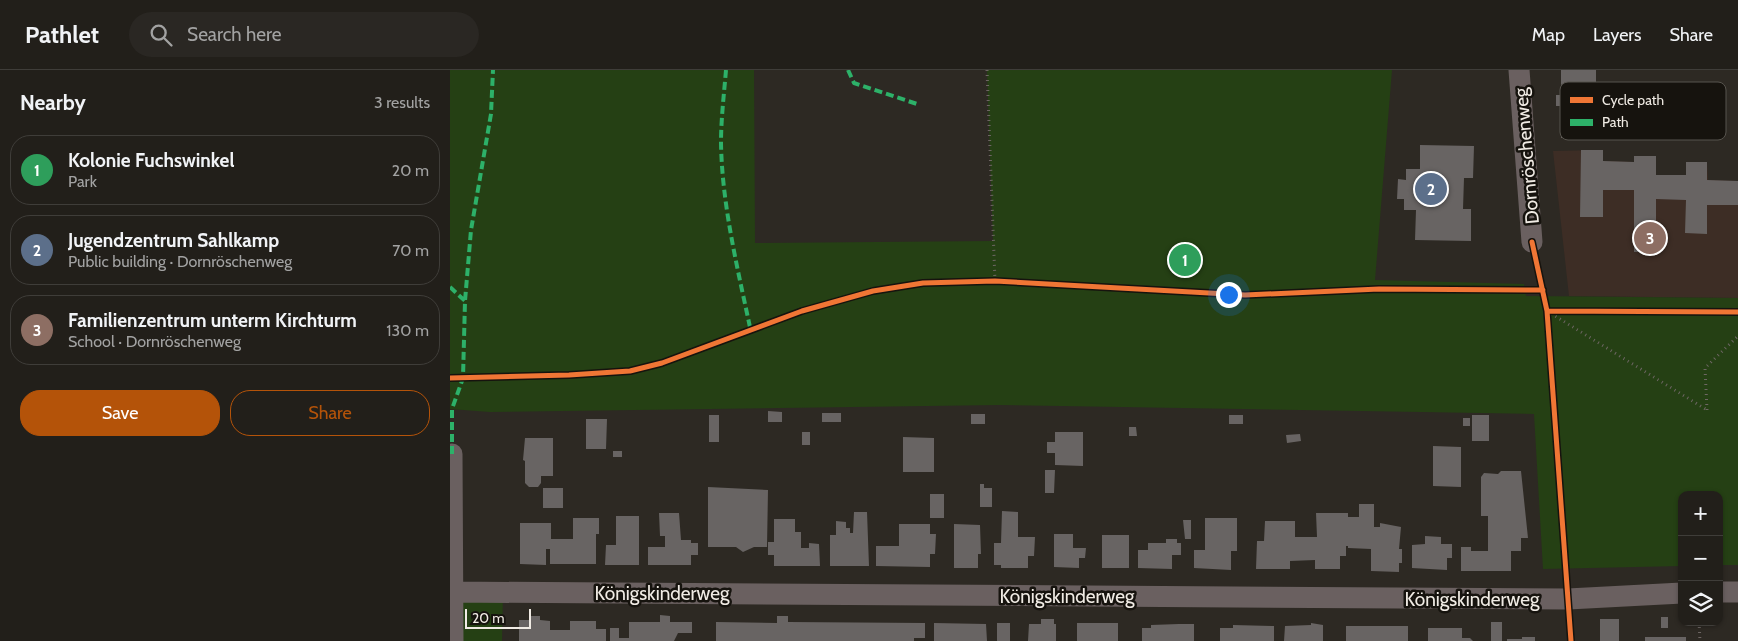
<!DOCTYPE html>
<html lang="en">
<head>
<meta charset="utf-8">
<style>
  :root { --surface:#221f1a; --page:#2a2723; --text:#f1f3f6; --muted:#a2a2a2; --line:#3f3d39; --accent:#b45309 }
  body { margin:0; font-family:Cabin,sans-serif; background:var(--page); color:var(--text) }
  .controls { position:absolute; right:15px; bottom:15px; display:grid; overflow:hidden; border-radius:10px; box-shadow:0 1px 4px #0004 }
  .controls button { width:45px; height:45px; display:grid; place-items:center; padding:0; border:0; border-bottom:1px solid var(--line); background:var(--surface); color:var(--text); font:25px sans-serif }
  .scale { position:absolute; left:15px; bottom:12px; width:66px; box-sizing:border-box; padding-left:5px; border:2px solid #f0ebe4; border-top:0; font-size:14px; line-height:18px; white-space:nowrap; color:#f0ebe4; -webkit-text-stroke:4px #16130e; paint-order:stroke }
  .you { position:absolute; left:778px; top:224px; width:18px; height:18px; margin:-12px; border:4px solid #fff; border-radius:50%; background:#1a73e8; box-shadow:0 0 0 8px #1a73e833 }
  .badge { display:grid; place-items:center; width:32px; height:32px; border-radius:50%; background:var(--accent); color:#fff; font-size:16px; font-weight:700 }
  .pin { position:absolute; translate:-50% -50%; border:2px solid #fff; box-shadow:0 1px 5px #0006 }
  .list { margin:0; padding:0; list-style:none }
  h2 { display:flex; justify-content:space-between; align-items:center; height:65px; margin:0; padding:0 20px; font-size:21px }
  h2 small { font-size:16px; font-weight:400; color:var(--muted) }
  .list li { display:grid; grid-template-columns:32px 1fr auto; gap:15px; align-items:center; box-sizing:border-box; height:70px; margin:0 10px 10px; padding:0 10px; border:1px solid var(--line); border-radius:20px }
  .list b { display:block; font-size:19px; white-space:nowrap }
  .list p { margin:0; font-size:16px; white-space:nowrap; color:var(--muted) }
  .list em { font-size:16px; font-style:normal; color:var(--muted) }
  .actions { display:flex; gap:10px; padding:15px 20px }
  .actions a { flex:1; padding:11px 0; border:1px solid var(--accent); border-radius:20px; text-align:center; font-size:18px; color:var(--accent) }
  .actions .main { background:var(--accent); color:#fff }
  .icon { flex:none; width:28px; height:28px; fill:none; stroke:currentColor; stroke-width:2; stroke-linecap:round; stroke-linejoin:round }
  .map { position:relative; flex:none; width:1288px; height:571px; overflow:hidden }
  header { display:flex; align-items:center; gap:30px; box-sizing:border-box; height:70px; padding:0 25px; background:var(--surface); border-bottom:1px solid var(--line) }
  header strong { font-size:24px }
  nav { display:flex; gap:28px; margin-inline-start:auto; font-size:18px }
  .search { width:350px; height:45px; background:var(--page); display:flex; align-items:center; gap:12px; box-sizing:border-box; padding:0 18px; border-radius:28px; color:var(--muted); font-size:19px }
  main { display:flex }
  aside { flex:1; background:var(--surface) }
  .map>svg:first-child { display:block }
  .education { fill:#3d2d25 }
  .green { fill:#254014 }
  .building { fill:#686463 }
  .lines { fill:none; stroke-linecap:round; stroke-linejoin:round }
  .path { stroke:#6e6664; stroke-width:3; stroke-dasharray:1 4; stroke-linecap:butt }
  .minor { stroke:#6a6060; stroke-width:21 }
  .quiet { stroke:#2db169; stroke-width:4; stroke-dasharray:8 4; stroke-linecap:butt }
  .cycleway-casing { stroke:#16130e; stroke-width:8 }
  .cycleway { stroke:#f07635; stroke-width:5 }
  .labels { text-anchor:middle; stroke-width:5; stroke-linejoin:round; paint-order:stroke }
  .street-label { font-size:19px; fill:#f0ebe4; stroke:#16130e }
  .key { fill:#16130e; stroke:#57544e; stroke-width:1 }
  .key-label { font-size:14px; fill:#f0ebe4 }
</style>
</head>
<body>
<header>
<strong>Pathlet</strong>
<div class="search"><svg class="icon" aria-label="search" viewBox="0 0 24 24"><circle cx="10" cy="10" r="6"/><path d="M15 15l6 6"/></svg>Search here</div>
<nav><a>Map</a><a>Layers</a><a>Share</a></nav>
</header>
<main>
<aside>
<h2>Nearby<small>3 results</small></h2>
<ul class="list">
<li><span class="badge" style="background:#2e9e5b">1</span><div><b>Kolonie Fuchswinkel</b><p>Park</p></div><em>20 m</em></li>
<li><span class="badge" style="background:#5c6f8a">2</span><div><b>Jugendzentrum Sahlkamp</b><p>Public building · Dornröschenweg</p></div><em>70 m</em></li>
<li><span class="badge" style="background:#8d6e63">3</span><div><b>Familienzentrum unterm Kirchturm</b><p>School · Dornröschenweg</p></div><em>130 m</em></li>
</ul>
<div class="actions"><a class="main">Save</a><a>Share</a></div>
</aside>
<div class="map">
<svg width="1288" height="571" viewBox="0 0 1288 571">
  <rect width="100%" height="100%" fill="#2d2923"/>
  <path class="education" d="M 1153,80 L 1153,91 L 1184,92 L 1184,86 L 1206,86 L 1206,105 L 1236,105 L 1236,92 L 1257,92 L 1258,110 L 1288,111 L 1288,97 L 1288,228 L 1119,226 L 1103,81 Z"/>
  <path class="green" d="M 0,0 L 304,0 L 305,173 L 543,171 L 537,0 L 942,0 L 925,210 L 1074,214 L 1076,226 L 1288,228 L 1288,495 L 1269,495 L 1269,425 L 1232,425 L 1232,496 L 1093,499 L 1084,344 L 549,335 L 40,342 L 0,339 Z
    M 2,522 L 53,522 L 52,571 L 3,571 Z"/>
  <path class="building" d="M 1111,0 L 1146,0 L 1146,68 L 1111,68 L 1111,36 L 1106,36 L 1106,25 L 1111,25 Z
    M 970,75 L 1024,76 L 1023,108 L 1014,108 L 1013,139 L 1021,139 L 1021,171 L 965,170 L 966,140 L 954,140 L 954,129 L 947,129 L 948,109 L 956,110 L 956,99 L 970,99 Z
    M 1131,80 L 1153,80 L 1153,91 L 1184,92 L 1184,86 L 1206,86 L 1206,105 L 1236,105 L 1236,92 L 1257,92 L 1257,110 L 1288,111 L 1288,135 L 1257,135 L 1257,164 L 1235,163 L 1236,130 L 1206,129 L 1206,182 L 1184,182 L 1184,120 L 1153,120 L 1153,147 L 1130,147 Z
    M 318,341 L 332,342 L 332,352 L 318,352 Z
    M 372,343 L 391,343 L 391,352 L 372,352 Z
    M 521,344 L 535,344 L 535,354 L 521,354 Z
    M 259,345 L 269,345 L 269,372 L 259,372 Z
    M 779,345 L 793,345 L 793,354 L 779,354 Z
    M 1022,345 L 1039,345 L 1039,371 L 1022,371 Z
    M 1013,348 L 1020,348 L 1020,356 L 1013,356 Z
    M 136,349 L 157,349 L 156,379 L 136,379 Z
    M 679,357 L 686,357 L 687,366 L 679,366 Z
    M 352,362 L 360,362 L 360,375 L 352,375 Z
    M 605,362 L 633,362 L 633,396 L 605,395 L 605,383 L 597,383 L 597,372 L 605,372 Z
    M 850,364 L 851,371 L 837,373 L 836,365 Z
    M 453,367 L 484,368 L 484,402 L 453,402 Z
    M 75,368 L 103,368 L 103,406 L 91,406 L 91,413 L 88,417 L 79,417 L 75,413 L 75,391 L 73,390 Z
    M 983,376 L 1011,377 L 1011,417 L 983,416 Z
    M 163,381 L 172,381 L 172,387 L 163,387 Z
    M 595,400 L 605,400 L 604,423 L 595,423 Z
    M 1051,401 L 1071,401 L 1078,468 L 1071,468 L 1071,481 L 1061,481 L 1061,501 L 1011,501 L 1011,477 L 1021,477 L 1021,481 L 1038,481 L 1038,446 L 1031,446 L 1031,407 L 1034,403 L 1048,404 Z
    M 530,414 L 534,414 L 534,418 L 542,418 L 542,437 L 530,437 Z
    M 258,417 L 318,420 L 317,477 L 304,477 L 293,482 L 286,477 L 258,477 Z
    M 93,418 L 113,418 L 113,438 L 93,438 Z
    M 480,424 L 494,424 L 494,448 L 480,448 Z
    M 909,434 L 924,434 L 924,457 L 930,457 L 930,453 L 951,457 L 949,479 L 952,479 L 952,493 L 949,493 L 949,502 L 921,501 L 921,479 L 898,478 L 898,476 L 896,476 L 896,486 L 890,486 L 890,499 L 865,499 L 865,490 L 840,491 L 840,499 L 806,499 L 807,471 L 814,471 L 815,451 L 845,451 L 845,467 L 867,467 L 866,443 L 898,443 L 898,447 L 909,447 Z
    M 552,441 L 568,442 L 568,467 L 585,467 L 584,486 L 578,486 L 578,498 L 551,498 L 551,495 L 544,495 L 544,473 L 551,473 Z
    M 404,442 L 417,442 L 419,496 L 380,496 L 380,465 L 386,465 L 386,451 L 396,452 L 396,458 L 400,458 L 400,463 L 403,463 Z
    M 209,443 L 229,443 L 231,470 L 241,470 L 241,473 L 248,473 L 248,485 L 241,485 L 241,495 L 198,495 L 198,477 L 215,477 L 215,466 L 210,466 Z
    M 166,446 L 189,446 L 189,495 L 155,495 L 156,475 L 166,475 Z
    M 123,448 L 149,448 L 149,464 L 146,464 L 146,494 L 100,494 L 100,479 L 96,479 L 96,495 L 70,494 L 70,453 L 101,453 L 101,469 L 123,469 Z
    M 755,448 L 787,448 L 787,481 L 781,481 L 781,500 L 744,498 L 744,480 L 755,480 Z
    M 324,449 L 345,449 L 345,462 L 351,462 L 351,478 L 359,478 L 359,473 L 369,474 L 370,496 L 324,496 L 324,485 L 318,485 L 318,472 L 324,472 Z
    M 733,450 L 741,450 L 741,469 L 735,469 Z
    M 449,454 L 480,454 L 480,464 L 486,464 L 485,484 L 480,484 L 480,497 L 426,496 L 426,476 L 449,476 Z
    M 504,454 L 530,455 L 531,484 L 528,484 L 528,498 L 504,498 Z
    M 604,464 L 623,464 L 623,478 L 636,478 L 635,488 L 629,488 L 629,498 L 604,497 Z
    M 652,465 L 679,465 L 679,498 L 652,498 Z
    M 975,466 L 991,467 L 991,474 L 1002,474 L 1002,488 L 997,488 L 997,500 L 962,498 L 962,475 L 975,474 Z
    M 716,469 L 727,469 L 727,473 L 731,473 L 731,485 L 722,485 L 722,499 L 688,498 L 688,480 L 698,480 L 698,473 L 716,473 Z
    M 210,545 L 220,546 L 220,552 L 242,552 L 242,563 L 228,563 L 224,571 L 160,571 L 160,558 L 169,558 L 169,568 L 179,568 L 179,552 L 210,552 Z
    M 80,546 L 90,546 L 90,550 L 100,551 L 100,560 L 120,560 L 120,551 L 146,551 L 146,559 L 156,559 L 156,571 L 69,571 L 69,550 L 80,550 Z
    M 327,546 L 338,546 L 338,552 L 475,553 L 475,568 L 464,568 L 464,571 L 266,571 L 266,552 L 327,553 Z
    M 1211,547 L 1218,547 L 1218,558 L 1211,558 Z
    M 591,549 L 604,549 L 604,554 L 606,554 L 606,571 L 578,571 L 579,554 L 591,554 Z
    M 1150,549 L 1169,549 L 1169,571 L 1150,571 Z
    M 1041,552 L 1052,552 L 1052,571 L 1041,571 Z
    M 484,553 L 536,554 L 537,571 L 484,571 Z
    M 547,553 L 560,553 L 560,571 L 547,571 Z
    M 627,553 L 668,553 L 668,571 L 627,571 Z
    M 861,553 L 873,555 L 873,571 L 834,571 L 835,556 L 861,555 Z
    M 729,554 L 744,554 L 744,571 L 692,571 L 692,558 L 701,558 L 701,555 Z
    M 783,555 L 824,556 L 824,571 L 770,571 L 770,558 L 783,558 Z
    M 896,556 L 958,556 L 958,571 L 896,571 Z
    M 978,558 L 1012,558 L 1012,568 L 1020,568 L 1023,571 L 978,571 Z
    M 1072,567 L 1085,567 L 1085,571 L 1057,571 L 1057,569 L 1072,569 Z
    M 1195,567 L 1236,567 L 1236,571 L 1195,571 Z"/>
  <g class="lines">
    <path class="path" d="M 537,0 L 545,211
      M 1097,241 L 1257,340
      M 1257,340 L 1255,298 L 1288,266
      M 1249,552 L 1250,571"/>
    <path class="minor" d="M 1069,0 L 1082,172
      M 2,384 L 3,571
      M 0,522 L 1118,529 L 1232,523
      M 1269,522 L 1288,522"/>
    <path class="quiet" d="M 276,0 C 274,24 271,49 271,73 C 272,136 288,200 301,262
      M 398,0 L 404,13 L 470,35
      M 0,217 L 15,231
      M 2,384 L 2,339 L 13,308 L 15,231 L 21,160 L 41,44 L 43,0"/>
    <defs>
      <path id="cycleway" d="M 1082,172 L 1097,241 L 1121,571
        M 1097,241 L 1288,242
        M 0,308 L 119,305 L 180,301 L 212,293 L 352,241 L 423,221 L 473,213 L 545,211 L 795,225 L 929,219 L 1093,220"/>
    </defs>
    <use href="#cycleway" class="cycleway-casing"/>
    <use href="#cycleway" class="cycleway"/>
  </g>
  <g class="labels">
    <g class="street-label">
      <text transform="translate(1076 86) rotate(-95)" y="7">Dornröschenweg</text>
      <text x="212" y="530">Königskinderweg</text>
      <text x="617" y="533">Königskinderweg</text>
      <text x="1022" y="536">Königskinderweg</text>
    </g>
  </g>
  <rect x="1110" y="12" width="166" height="58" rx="8" class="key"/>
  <rect x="1120" y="27" width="23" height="6" fill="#f07635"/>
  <rect x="1120" y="49" width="23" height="7" fill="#2db169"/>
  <g class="key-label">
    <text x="1152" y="35">Cycle path</text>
    <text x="1152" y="57">Path</text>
  </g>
</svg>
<div class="controls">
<button>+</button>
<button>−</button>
<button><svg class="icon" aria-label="layers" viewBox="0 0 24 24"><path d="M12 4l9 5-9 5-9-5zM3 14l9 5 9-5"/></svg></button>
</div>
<div class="scale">20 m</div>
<div class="you"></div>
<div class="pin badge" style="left:735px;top:190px;background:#2e9e5b">1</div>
<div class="pin badge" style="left:981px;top:119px;background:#5c6f8a">2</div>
<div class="pin badge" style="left:1200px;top:168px;background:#8d6e63">3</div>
</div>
</main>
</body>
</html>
